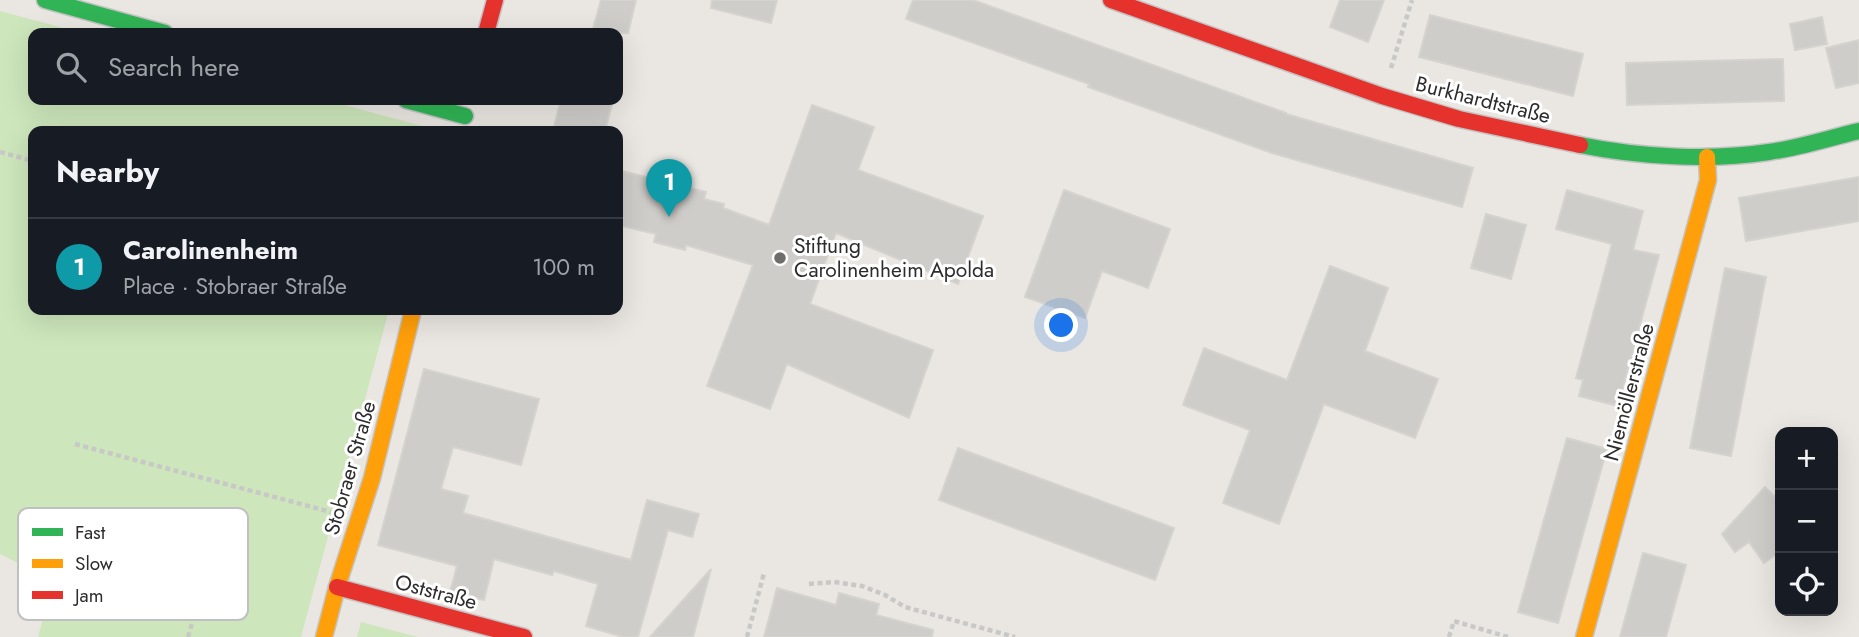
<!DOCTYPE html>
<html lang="en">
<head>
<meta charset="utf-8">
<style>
  :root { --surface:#171b24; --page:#242831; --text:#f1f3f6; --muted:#9ea1a6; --line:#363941; --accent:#ea580c }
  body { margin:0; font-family:Jost,sans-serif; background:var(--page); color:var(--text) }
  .controls { position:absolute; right:21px; bottom:21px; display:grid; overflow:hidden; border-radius:14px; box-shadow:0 7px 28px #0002 }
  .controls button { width:63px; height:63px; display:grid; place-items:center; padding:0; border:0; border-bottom:2px solid var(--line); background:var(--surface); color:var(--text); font:35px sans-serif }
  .you { position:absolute; left:1062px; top:326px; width:24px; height:24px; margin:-18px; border:5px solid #fff; border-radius:50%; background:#1a73e8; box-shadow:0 0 0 10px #1a73e833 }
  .badge { display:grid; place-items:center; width:46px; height:46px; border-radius:50%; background:var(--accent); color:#fff; font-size:23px; font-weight:700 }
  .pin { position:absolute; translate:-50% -58px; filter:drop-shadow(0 2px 4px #0008) }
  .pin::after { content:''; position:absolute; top:37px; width:24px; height:21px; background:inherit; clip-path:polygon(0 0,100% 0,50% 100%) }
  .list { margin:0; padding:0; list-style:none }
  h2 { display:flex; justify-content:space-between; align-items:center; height:91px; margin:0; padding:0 28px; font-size:30px }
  h2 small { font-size:23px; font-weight:400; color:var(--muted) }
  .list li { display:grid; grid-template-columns:46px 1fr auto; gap:21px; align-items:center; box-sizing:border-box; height:98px; padding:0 28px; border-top:2px solid var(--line) }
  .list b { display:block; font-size:26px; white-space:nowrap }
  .list p { margin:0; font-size:23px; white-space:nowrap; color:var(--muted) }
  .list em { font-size:23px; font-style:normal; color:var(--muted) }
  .icon { flex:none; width:38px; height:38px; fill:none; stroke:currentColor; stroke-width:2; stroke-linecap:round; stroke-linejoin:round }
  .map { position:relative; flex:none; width:1859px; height:637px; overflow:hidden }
  .search { position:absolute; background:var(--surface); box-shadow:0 7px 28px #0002; left:28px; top:28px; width:595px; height:77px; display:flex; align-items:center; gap:18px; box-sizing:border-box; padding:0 24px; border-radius:14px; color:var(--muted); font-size:26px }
  .panel { position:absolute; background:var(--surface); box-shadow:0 7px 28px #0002; left:28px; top:126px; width:595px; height:189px; border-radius:14px }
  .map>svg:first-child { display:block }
  .green { fill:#cde6bb }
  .building { fill:#cfcdc9; stroke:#d5d3ce; stroke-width:2 }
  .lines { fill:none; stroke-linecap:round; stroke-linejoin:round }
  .fast-casing { stroke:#c4c3c3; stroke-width:19 }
  .slow-casing { stroke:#c4c3c3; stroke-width:19 }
  .jam-casing { stroke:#c4c3c3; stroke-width:19 }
  .path { stroke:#c8c8c7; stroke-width:4.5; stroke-dasharray:5 3.5; stroke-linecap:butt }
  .fast { stroke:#30b455; stroke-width:16 }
  .slow { stroke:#ff9f0a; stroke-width:16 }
  .jam { stroke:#e5322d; stroke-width:16 }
  .poi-dot { fill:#6e6d6c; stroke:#fff; stroke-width:2.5 }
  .labels { text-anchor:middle; stroke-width:6; stroke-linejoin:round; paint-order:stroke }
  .street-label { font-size:21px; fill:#2c2c2c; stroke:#fff }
  .poi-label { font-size:21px; fill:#2c2c2c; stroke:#fff; text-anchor:start }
  .key { fill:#fff; stroke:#c0c0c0; stroke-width:2 }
  .key-label { font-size:19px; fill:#2c2c2c }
</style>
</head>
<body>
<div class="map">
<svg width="1859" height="637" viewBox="0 0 1859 637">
  <rect width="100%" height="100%" fill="#eae7e2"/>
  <path class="green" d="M 0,11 L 82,33 L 33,33 L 33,100 L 326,100 L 437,130 L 33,131 L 33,310 L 389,310 L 301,637 L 38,637 L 53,581 L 0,554 Z
    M 361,622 L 418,637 L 357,637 Z"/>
  <path class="building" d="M 601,0 L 636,0 L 628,33 L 609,33 L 593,29 Z
    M 712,0 L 777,0 L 771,23 L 711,8 Z
    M 913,0 L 973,0 L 1286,113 L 1286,114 L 1473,168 L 1462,207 L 1272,153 L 1088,87 L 1089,84 L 906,19 Z
    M 1340,0 L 1384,0 L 1368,42 L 1330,27 Z
    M 1430,15 L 1583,54 L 1573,96 L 1419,57 Z
    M 1822,17 L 1827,44 L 1795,50 L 1790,24 Z
    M 1859,40 L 1859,83 L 1836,88 L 1826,48 Z
    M 1783,59 L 1784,101 L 1627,105 L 1626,63 Z
    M 575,100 L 613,100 L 605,131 L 553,131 L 560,103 Z
    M 812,105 L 874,127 L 858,170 L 983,216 L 958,284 L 836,233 L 810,304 L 933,350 L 909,418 L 787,364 L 770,409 L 707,386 L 753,265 L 686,245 L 685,250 L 654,242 L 656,234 L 618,225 L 618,170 L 706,192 L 704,199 L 724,204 L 723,208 L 769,225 Z
    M 1859,177 L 1859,221 L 1746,241 L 1739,198 Z
    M 1064,190 L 1170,229 L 1148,288 L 1102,271 L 1085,318 L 1025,297 Z
    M 1567,190 L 1643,211 L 1633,250 L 1659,255 L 1618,406 L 1579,396 L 1583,380 L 1576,378 L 1612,244 L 1556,229 Z
    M 1486,214 L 1526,225 L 1511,279 L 1471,268 Z
    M 1330,266 L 1388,288 L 1365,351 L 1438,379 L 1415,438 L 1324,404 L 1279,524 L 1223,503 L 1250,430 L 1183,405 L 1204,348 L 1287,380 Z
    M 1725,268 L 1766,277 L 1731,456 L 1690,448 Z
    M 424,369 L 539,399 L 521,465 L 453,447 L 441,489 L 468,496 L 463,513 L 631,560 L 647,500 L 699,514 L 692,537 L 668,530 L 638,637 L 623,637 L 586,626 L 598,584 L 554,571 L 552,575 L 494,559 L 484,600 L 450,592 L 457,566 L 378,545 Z
    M 1567,438 L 1607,449 L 1558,623 L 1518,612 Z
    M 958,448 L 1174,528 L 1155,580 L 939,500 Z
    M 1765,487 L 1780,502 L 1780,551 L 1764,563 L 1749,542 L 1735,552 L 1722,534 Z
    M 1643,553 L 1686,565 L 1666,637 L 1620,637 Z
    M 711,569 L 693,637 L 650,637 Z
    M 777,588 L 836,605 L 839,593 L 879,604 L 876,615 L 933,630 L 932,637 L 764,637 Z"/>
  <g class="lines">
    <defs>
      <path id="fast" d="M 45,0 L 165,33
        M 406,100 L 465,116
        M 1580,145 C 1639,157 1710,161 1769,152 C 1799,148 1829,138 1859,131"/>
      <path id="slow" d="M 324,637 L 337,587 L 372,478 L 413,310
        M 1584,637 L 1708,180 L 1707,157"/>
      <path id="jam" d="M 1111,0 L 1382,96 L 1459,119 L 1580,145
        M 486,33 L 495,0
        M 337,587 L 524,637"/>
    </defs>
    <use href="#fast" class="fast-casing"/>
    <use href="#slow" class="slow-casing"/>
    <use href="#jam" class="jam-casing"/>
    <path class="path" d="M 1391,68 L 1412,0
      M 0,152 L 33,161
      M 75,444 L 331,512
      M 809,584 L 834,582 L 862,586 L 885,595 L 905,607 L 1015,637
      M 188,637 L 193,620
      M 747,637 L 764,573
      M 1449,637 L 1454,621 L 1508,637"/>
    <use href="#fast" class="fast"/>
    <use href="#slow" class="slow"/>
    <use href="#jam" class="jam"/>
  </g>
  <circle class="poi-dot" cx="780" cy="258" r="7"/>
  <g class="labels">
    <g class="street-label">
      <text transform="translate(1483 100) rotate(14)" y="7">Burkhardtstraße</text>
      <text transform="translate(1629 392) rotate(-75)" y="7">Niemöllerstraße</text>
      <text transform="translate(350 468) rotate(-74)" y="7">Stobraer Straße</text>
      <text transform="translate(436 592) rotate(15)" y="7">Oststraße</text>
    </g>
    <g class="poi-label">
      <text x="794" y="253">Stiftung<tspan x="794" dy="24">Carolinenheim Apolda</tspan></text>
    </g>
  </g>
  <rect x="18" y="508" width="230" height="112" rx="10" class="key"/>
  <rect x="32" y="528" width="31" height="8" fill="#30b455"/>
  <rect x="32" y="559" width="31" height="9" fill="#ff9f0a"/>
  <rect x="32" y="591" width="31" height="8" fill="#e5322d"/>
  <g class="key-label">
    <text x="75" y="539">Fast</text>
    <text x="75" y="570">Slow</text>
    <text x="75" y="602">Jam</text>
  </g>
</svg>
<div class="controls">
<button>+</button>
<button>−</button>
<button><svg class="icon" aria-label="locate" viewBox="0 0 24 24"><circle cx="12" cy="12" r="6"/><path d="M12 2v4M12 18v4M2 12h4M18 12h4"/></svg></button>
</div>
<div class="you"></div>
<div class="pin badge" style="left:669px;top:217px;background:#0f9aa8">1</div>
<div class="search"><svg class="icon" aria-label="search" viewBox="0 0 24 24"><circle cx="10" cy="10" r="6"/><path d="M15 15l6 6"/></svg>Search here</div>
<section class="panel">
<h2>Nearby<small></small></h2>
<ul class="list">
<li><span class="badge" style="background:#0f9aa8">1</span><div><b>Carolinenheim</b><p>Place · Stobraer Straße</p></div><em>100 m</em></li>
</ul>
</section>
</div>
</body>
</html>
